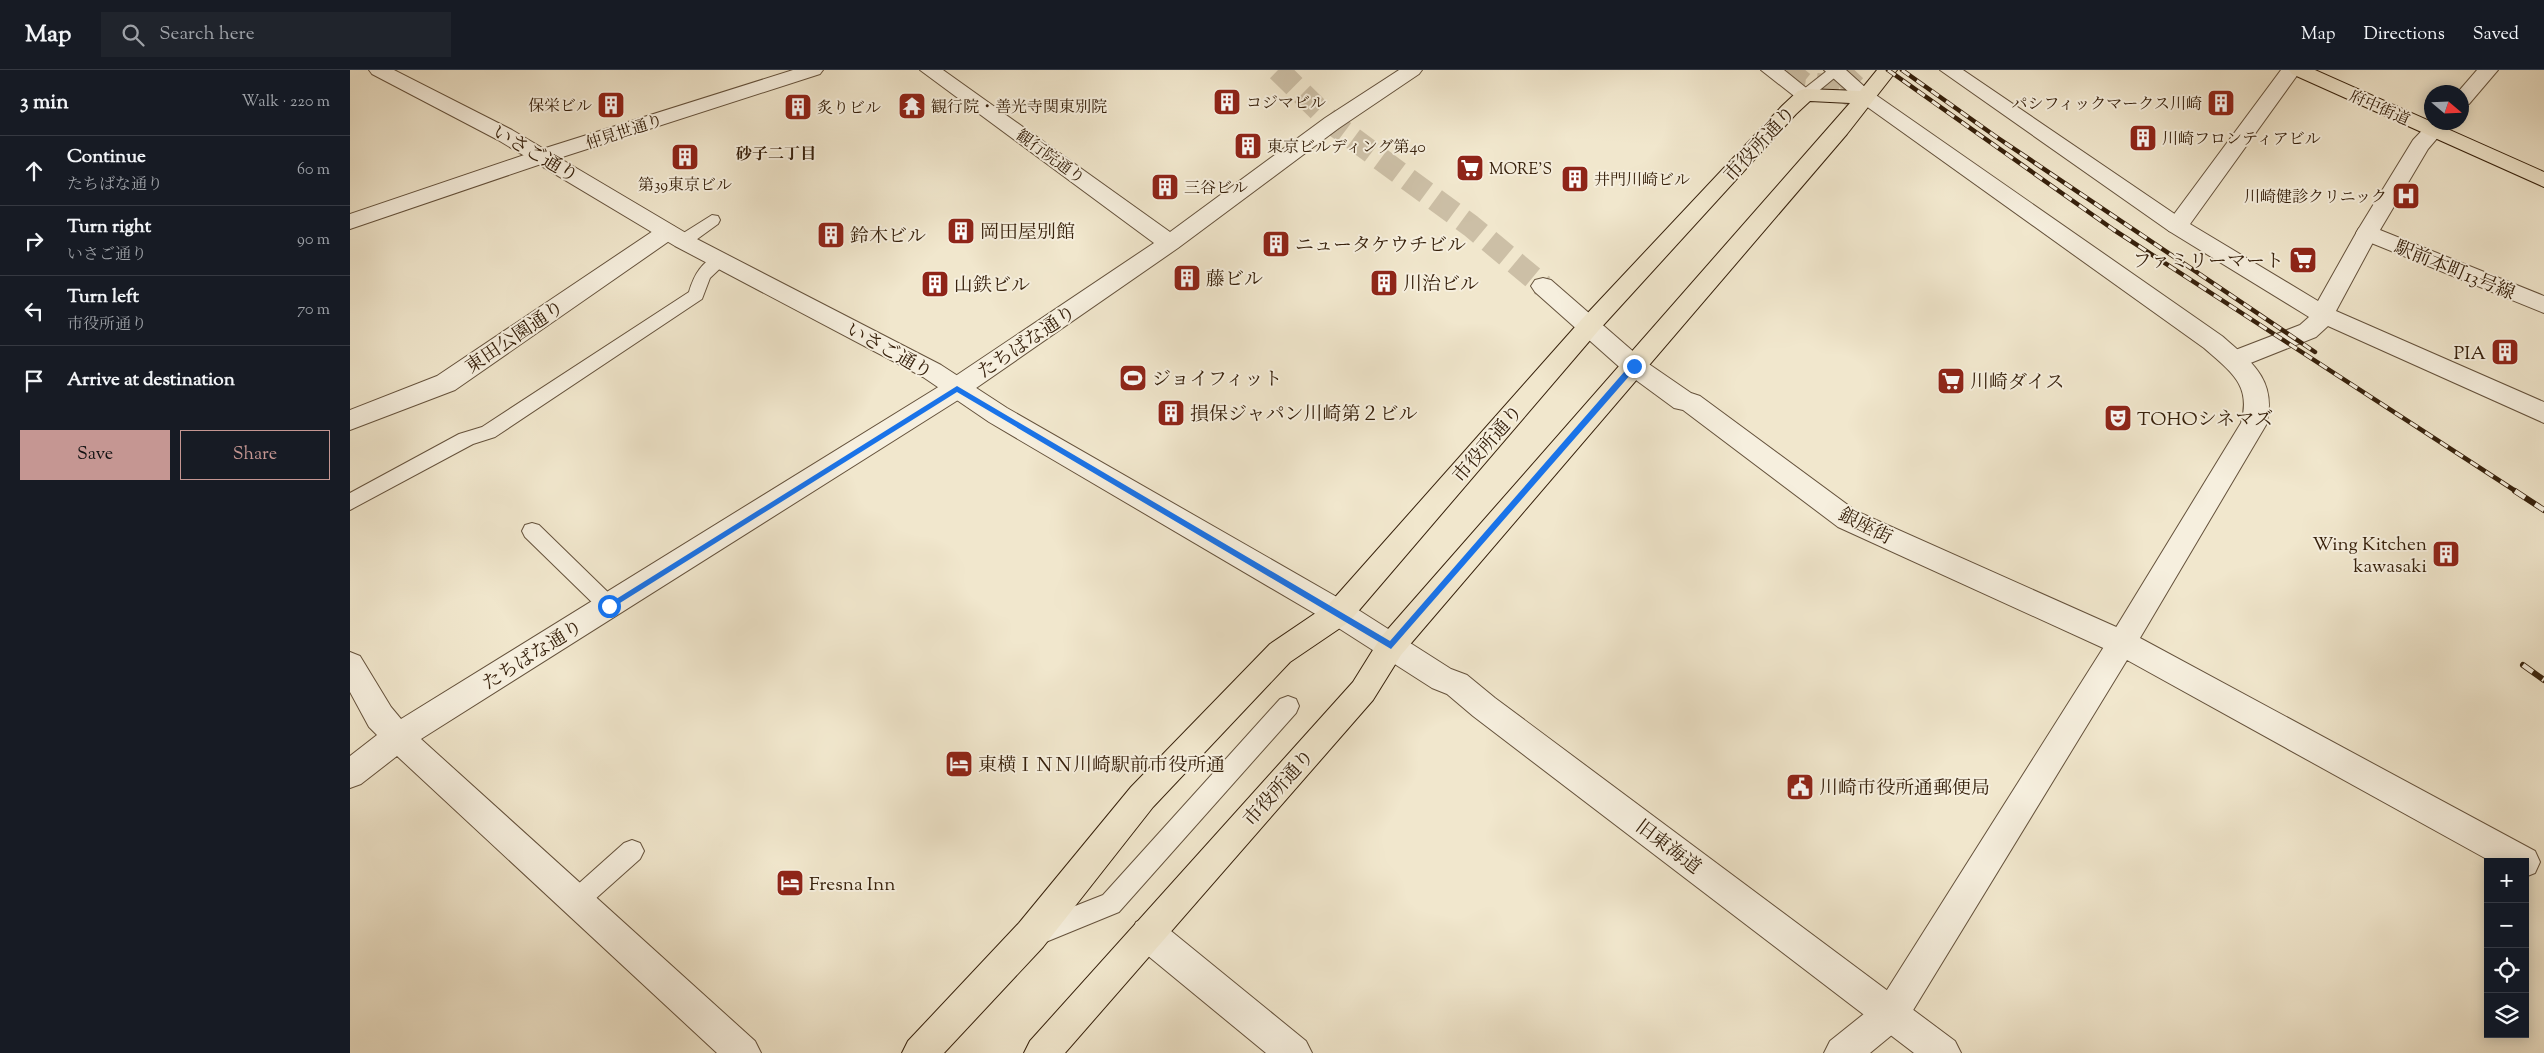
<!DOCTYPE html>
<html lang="en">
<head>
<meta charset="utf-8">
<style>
  :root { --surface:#171b24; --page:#20242c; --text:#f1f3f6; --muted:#9ea1a6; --line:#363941; --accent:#c59692 }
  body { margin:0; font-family:"Sorts Mill Goudy","Noto Serif JP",serif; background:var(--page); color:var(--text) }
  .controls { position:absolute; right:15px; bottom:15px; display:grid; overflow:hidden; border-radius:0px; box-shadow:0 2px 12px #0003 }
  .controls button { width:45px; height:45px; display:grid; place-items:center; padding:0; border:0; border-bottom:1px solid var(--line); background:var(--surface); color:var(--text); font:25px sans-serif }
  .compass { position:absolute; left:2074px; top:15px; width:45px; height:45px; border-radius:50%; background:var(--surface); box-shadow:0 2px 12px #0003; rotate:109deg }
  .stop { position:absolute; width:15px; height:15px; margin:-11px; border:4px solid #1a73e8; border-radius:50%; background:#fff }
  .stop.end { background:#1a73e8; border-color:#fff; box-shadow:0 1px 5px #0008 }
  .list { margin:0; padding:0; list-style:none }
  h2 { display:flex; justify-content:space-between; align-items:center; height:65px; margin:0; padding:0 20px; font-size:21px }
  h2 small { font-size:16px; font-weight:400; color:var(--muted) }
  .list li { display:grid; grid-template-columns:32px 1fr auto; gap:15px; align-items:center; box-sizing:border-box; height:70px; padding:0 20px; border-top:1px solid var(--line) }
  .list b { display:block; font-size:19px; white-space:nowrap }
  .list p { margin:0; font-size:16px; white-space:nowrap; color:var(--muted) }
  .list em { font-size:16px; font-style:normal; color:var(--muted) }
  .actions { display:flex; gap:10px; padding:15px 20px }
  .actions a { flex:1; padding:11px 0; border:1px solid var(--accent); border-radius:0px; text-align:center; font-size:18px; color:var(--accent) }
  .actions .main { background:var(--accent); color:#111 }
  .icon { flex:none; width:28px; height:28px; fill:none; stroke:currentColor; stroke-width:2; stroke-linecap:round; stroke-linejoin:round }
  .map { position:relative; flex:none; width:2194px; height:983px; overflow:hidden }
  header { display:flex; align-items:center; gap:30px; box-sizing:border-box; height:70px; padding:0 25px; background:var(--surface); border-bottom:1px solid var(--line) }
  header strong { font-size:24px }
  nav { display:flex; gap:28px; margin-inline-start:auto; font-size:18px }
  .search { width:350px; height:45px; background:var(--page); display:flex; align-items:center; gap:12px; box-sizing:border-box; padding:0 18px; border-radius:0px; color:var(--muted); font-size:19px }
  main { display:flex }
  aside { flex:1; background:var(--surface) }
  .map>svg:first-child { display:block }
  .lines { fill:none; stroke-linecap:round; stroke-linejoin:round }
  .pedestrian-tunnel { stroke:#ccbfa6; stroke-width:23; stroke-dasharray:23 11; stroke-linecap:butt }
  .service-casing { stroke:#65523c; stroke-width:2 }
  .pedestrian-casing { stroke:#65523c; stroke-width:2 }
  .minor-casing { stroke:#65523c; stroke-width:2 }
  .tertiary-casing { stroke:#65523c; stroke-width:2 }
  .primary-casing { stroke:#36200b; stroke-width:2 }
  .service { fill:#f6efde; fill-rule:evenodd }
  .pedestrian { fill:#f6efde; fill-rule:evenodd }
  .minor { fill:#f6efde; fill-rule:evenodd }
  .tertiary { fill:#f6efde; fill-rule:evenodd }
  .primary { fill:#f1e7cd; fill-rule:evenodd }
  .rail-far1-casing { stroke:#36200b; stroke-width:4.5 }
  .rail-casing { stroke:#36200b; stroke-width:6 }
  .rail-far1 { stroke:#f6efde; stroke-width:3; stroke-dasharray:9; stroke-linecap:butt }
  .rail { stroke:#f6efde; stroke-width:4.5; stroke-dasharray:12; stroke-linecap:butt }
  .route { fill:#1a73e8 }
  .labels { text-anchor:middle; stroke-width:4; stroke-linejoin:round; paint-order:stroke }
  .far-poi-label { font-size:16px; fill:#36200b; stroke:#f6efde; text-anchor:start }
  .far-street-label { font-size:16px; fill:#36200b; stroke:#f6efde }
  .far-neighbourhood-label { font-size:16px; font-weight:bold; fill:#36200b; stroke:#f6efde }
  .street-label { font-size:19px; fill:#36200b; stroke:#f6efde }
  .poi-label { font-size:19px; fill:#36200b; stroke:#f6efde; text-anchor:start }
</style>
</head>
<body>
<header>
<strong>Map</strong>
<div class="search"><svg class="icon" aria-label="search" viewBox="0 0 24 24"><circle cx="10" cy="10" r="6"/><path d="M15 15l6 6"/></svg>Search here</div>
<nav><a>Map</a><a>Directions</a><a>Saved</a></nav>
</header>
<main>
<aside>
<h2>3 min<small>Walk · 220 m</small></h2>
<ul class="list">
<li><svg class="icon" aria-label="ahead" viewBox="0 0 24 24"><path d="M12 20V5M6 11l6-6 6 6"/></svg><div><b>Continue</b><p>たちばな通り</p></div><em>60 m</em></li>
<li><svg class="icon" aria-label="right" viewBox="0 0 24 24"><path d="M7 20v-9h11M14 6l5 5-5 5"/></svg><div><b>Turn right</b><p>いさご通り</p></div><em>90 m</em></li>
<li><svg class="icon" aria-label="left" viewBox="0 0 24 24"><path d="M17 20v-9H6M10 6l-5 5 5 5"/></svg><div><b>Turn left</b><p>市役所通り</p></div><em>70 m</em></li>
<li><svg class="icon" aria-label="arrive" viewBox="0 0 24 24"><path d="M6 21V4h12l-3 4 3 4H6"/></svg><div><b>Arrive at destination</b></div></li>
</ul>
<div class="actions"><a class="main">Save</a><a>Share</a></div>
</aside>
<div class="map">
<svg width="2194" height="983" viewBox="0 0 2194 983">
  <rect width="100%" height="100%" fill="#f1e7cd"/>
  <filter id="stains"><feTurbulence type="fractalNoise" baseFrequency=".004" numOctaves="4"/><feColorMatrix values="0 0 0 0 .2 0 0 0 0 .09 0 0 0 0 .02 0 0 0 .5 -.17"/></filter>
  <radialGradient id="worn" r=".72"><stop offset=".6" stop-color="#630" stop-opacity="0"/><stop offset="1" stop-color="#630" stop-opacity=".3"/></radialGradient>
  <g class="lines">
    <path class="pedestrian-tunnel" d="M 928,0 L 982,53 L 1121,156 L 1193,216
      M 1437,0 L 1453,13 L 1489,17 L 1525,42
      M 1489,17 L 1505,0"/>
    <defs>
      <path id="service" d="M 1478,0 L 1494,0 L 1460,28 L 1450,28 L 1448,25 L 1450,22 Z
        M 362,145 L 368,146 L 370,150 L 368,154 L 339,175 L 327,175 L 325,171 L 327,167 Z
        M 371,184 L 377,186 L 379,190 L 360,208 L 352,229 L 145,367 L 123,374 L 0,440 L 0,423 L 109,364 L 132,357 L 339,222 C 344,205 352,190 371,184 Z
        M 182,453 L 189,455 L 266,530 L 269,536 L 266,542 L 259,545 L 252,542 L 175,467 L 172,461 L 175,455 Z
        M 938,626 L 946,629 L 949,636 L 946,643 L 769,842 L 686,876 L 677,873 L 674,864 L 677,855 L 753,825 L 930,629 Z
        M 282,770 L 290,773 L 294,781 L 290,789 L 234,839 L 226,843 L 218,839 L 214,831 L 218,823 L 274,773 Z"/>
      <path id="pedestrian" d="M 1590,0 L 1613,0 L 1835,151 L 1968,231 L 2009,158 L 2017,155 L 2025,158 L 2028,163 L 1986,241 L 2194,332 L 2194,353 L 1978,256 L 1966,267 L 1893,296 L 1884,299 L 1875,296 L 1872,290 L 1875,284 L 1950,255 L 1959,247 L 1819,161 Z
        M 1193,208 L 1201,210 L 1293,290 L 1341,323 L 1350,326 L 1506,441 L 1782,564 L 1786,573 L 1782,582 L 1772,585 L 1762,582 L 1488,457 L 1333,340 L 1324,338 L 1275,302 L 1185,222 L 1181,216 L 1185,210 Z"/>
      <path id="minor" d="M 443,0 L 473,0 L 470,4 L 200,91 L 0,159 L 0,144 L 186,81 Z
        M 570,0 L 593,0 L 820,162 L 975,48 L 1049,0 L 1072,0 L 1069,4 L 989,58 L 828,178 L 616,325 L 71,669 L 405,971 L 411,983 L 367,983 L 47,686 L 11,714 L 0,718 L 0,686 L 27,665 L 19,657 L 0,622 L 0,582 L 10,586 L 41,637 L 51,649 L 598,311 L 804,173 Z
        M 1931,0 L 1951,0 L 1835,161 L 1827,163 L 1819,161 L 1816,156 L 1819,151 Z
        M 2127,0 L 2148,0 L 2119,34 L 2112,36 L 2112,22 L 2108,22 Z
        M 1516,21 L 1523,23 L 1872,266 C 1902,292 1928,311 1916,355 L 1790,568 L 2185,781 L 2190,792 L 2185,803 L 2175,807 L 2175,792 L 2142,792 L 1777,590 L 1554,955 L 1520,983 L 1474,983 L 1480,971 L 1530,931 L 1762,564 L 1891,353 C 1902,315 1881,302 1854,278 L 1509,31 L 1506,27 L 1509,23 Z
        M 2082,50 L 2082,52 L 2101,52 L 2078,79 L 2030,160 L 2194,226 L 2194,243 L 2009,168 L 2006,163 L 2063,70 Z
        M 317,154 L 325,157 L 328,162 L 325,167 L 105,320 L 0,360 L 0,340 L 87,306 L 309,157 Z
        M 798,847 L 810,852 L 956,971 L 962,983 L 916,983 L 786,876 L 781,864 L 786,852 Z"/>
      <path id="tertiary" d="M 19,0 L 44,0 L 162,60 L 341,166 L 591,295 L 657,338 L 999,534 L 1101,599 L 1117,605 L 1145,628 L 1605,971 L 1611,983 L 1564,983 L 1123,646 L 1097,624 L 1082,618 L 979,552 L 639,352 L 573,307 L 325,176 L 148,70 L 22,4 Z
        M 1411,0 L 1434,0 L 1465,25 L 1462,29 L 1455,31 L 1448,29 Z
        M 1474,0 L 1496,0 L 1526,27 L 1523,31 L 1516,33 L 1509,31 Z"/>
      <path id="primary" d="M 1527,0 L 1547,0 L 1497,64 L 1051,585 L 1023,630 L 715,983 L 674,983 L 680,971 L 1003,612 L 1031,567 L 1500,33 L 1460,31 L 1446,44 L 1248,261 L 999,552 L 940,592 L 803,737 L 693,877 L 594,983 L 552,983 L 558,971 L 669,853 L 781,717 L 920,574 L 979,534 L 1232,249 L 1432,36 L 1448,21 L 1455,19 L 1510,21 Z
        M 1939,0 L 1965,0 L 2194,102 L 2194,117 L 1942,4 Z"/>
    </defs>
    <use href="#service" class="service-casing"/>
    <use href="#pedestrian" class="pedestrian-casing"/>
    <use href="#minor" class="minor-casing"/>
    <use href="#tertiary" class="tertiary-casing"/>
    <use href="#primary" class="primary-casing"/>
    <use href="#service" class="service"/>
    <use href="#pedestrian" class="pedestrian"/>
    <use href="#minor" class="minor"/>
    <use href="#tertiary" class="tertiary"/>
    <use href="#primary" class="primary"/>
    <defs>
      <path id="rail-far1" d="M 1538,0 L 1764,160 L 2167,422
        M 1552,0 L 1645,66 L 1965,282"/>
      <path id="rail" d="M 2165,421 L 2194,440
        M 2173,595 L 2194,610"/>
    </defs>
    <use href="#rail-far1" class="rail-far1-casing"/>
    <use href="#rail" class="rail-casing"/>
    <use href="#rail-far1" class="rail-far1"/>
    <use href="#rail" class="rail"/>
  </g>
  <path class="route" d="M 1281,294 L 1288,296 L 1041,579 L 607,322 L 262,538 L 256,538 L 255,536 L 607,316 L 1040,571 Z"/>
  <defs>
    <symbol id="building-square" viewBox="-11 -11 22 22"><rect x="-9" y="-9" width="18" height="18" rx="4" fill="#8f2418" stroke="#f6efde"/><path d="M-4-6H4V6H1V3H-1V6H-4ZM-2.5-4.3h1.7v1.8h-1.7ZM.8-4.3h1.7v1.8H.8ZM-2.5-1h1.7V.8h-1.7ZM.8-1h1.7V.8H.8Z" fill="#fff"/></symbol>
    <symbol id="temple-square" viewBox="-11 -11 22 22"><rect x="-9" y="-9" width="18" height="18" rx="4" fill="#8f2418" stroke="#f6efde"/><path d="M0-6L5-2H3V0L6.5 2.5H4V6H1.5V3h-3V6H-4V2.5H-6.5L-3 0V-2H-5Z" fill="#fff"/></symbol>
    <symbol id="supermarket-square" viewBox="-11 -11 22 22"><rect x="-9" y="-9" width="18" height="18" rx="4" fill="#8f2418" stroke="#f6efde"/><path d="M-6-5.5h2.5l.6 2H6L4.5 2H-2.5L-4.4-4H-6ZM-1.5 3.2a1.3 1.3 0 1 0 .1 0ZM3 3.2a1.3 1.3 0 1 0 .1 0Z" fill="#fff"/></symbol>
    <symbol id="hospital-square" viewBox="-11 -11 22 22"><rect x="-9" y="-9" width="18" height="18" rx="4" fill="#8f2418" stroke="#f6efde"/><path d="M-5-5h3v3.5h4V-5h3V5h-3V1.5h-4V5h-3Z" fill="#fff"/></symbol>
    <symbol id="stadium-square" viewBox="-11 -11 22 22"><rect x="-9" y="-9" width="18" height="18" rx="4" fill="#8f2418" stroke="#f6efde"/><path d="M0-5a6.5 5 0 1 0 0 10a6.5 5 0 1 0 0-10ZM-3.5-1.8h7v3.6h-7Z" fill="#fff"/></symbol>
    <symbol id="theatre-square" viewBox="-11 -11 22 22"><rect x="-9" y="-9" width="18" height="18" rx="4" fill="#8f2418" stroke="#f6efde"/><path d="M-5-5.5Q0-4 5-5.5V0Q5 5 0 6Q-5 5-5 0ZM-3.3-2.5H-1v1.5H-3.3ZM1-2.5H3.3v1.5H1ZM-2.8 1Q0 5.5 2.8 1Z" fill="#fff"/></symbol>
    <symbol id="hotel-square" viewBox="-11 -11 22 22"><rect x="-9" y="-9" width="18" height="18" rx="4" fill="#8f2418" stroke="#f6efde"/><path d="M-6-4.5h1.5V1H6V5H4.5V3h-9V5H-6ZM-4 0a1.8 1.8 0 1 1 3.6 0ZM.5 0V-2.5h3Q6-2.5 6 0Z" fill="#fff"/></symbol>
    <symbol id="civic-square" viewBox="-11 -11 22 22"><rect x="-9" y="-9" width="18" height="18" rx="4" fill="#8f2418" stroke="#f6efde"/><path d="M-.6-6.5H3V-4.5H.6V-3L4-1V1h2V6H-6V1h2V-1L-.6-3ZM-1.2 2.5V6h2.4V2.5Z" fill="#fff"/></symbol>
  </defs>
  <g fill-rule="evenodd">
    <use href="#building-square" x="861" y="16" width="32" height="32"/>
    <use href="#building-square" x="1855" y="17" width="32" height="32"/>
    <use href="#building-square" x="245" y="19" width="32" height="32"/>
    <use href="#temple-square" x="546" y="20" width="32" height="32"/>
    <use href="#building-square" x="432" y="21" width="32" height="32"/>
    <use href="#building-square" x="1777" y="52" width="32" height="32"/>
    <use href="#building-square" x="882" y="60" width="32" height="32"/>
    <use href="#building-square" x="319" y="71" width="32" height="32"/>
    <use href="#supermarket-square" x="1104" y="82" width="32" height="32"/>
    <use href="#building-square" x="1209" y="93" width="32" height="32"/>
    <use href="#building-square" x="799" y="101" width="32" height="32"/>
    <use href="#hospital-square" x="2040" y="110" width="32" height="32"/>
    <use href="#building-square" x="595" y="145" width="32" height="32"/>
    <use href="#building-square" x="465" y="149" width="32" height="32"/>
    <use href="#building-square" x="910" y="158" width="32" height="32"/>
    <use href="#supermarket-square" x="1937" y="174" width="32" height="32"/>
    <use href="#building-square" x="821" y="192" width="32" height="32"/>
    <use href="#building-square" x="1018" y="197" width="32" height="32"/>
    <use href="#building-square" x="569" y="198" width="32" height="32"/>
    <use href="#building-square" x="2139" y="266" width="32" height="32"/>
    <use href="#stadium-square" x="767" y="292" width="32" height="32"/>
    <use href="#supermarket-square" x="1585" y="295" width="32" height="32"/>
    <use href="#building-square" x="805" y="327" width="32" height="32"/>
    <use href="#theatre-square" x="1752" y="332" width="32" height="32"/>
    <use href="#building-square" x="2080" y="468" width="32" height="32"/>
    <use href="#hotel-square" x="593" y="678" width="32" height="32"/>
    <use href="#civic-square" x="1434" y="701" width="32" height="32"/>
    <use href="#hotel-square" x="424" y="797" width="32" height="32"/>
  </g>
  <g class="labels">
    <g class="far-poi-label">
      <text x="896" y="38">コジマビル</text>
      <text x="1852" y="39" text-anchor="end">パシフィックマークス川崎</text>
      <text x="242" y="41" text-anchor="end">保栄ビル</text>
      <text x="581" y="42">観行院・善光寺関東別院</text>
      <text x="467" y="43">炙りビル</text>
      <text x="1812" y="74">川崎フロンティアビル</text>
      <text x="917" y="82">東京ビルディング第40</text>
      <text x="1139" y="104">MORE'S</text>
      <text x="1244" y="115">井門川崎ビル</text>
      <text x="335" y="120" text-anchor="middle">第39東京ビル</text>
      <text x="834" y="123">三谷ビル</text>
      <text x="2037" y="132" text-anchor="end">川崎健診クリニック</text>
    </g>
    <g class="far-street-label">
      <text transform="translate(2030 37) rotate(24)" y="6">府中街道</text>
      <text transform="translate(274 61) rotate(-18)" y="6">仲見世通り</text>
      <text transform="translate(701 86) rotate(36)" y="6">観行院通り</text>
    </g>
    <g class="far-neighbourhood-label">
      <text x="426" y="89">砂子二丁目</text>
    </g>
    <g class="street-label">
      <text transform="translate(1409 73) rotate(-47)" y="7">市役所通り</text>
      <text transform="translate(186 83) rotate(30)" y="7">いさご通り</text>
      <text transform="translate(2105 199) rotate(22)" y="7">駅前本町13号線</text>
      <text transform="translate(164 266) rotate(-34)" y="7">東田公園通り</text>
      <text transform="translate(676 271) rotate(-34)" y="7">たちばな通り</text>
      <text transform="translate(540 280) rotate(29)" y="7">いさご通り</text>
      <text transform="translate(1137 373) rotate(-49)" y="7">市役所通り</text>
      <text transform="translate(1516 455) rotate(27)" y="7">銀座街</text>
      <text transform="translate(182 584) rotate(-32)" y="7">たちばな通り</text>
      <text transform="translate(928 717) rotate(-48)" y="7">市役所通り</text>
      <text transform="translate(1319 776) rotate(37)" y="7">旧東海道</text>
    </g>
    <g class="poi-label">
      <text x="630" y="168">岡田屋別館</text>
      <text x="500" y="172">鈴木ビル</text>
      <text x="945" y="181">ニュータケウチビル</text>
      <text x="1934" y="197" text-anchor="end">ファミリーマート</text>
      <text x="856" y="215">藤ビル</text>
      <text x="1053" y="220">川治ビル</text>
      <text x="604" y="221">山鉄ビル</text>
      <text x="2136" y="289" text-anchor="end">PIA</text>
      <text x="802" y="315">ジョイフィット</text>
      <text x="1620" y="318">川崎ダイス</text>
      <text x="840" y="350">損保ジャパン川崎第２ビル</text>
      <text x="1787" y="355">TOHOシネマズ</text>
      <text x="2077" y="480" text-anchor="end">Wing Kitchen<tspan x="2077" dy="22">kawasaki</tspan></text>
      <text x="628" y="701">東横ＩＮＮ川崎駅前市役所通</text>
      <text x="1469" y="724">川崎市役所通郵便局</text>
      <text x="459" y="820">Fresna Inn</text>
    </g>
  </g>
  <rect width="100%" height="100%" filter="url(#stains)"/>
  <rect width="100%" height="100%" fill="url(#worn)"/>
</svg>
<div class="controls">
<button>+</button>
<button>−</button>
<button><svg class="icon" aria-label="locate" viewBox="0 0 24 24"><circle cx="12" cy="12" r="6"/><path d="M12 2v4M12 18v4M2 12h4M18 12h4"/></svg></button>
<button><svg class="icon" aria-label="layers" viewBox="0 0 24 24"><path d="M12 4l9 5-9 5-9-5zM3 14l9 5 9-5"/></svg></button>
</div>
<svg class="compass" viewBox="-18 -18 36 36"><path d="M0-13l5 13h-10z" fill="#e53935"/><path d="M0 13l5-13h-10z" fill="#9ea1a6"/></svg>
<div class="stop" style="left:259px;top:536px"></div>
<div class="stop end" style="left:1284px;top:296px"></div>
</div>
</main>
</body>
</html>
